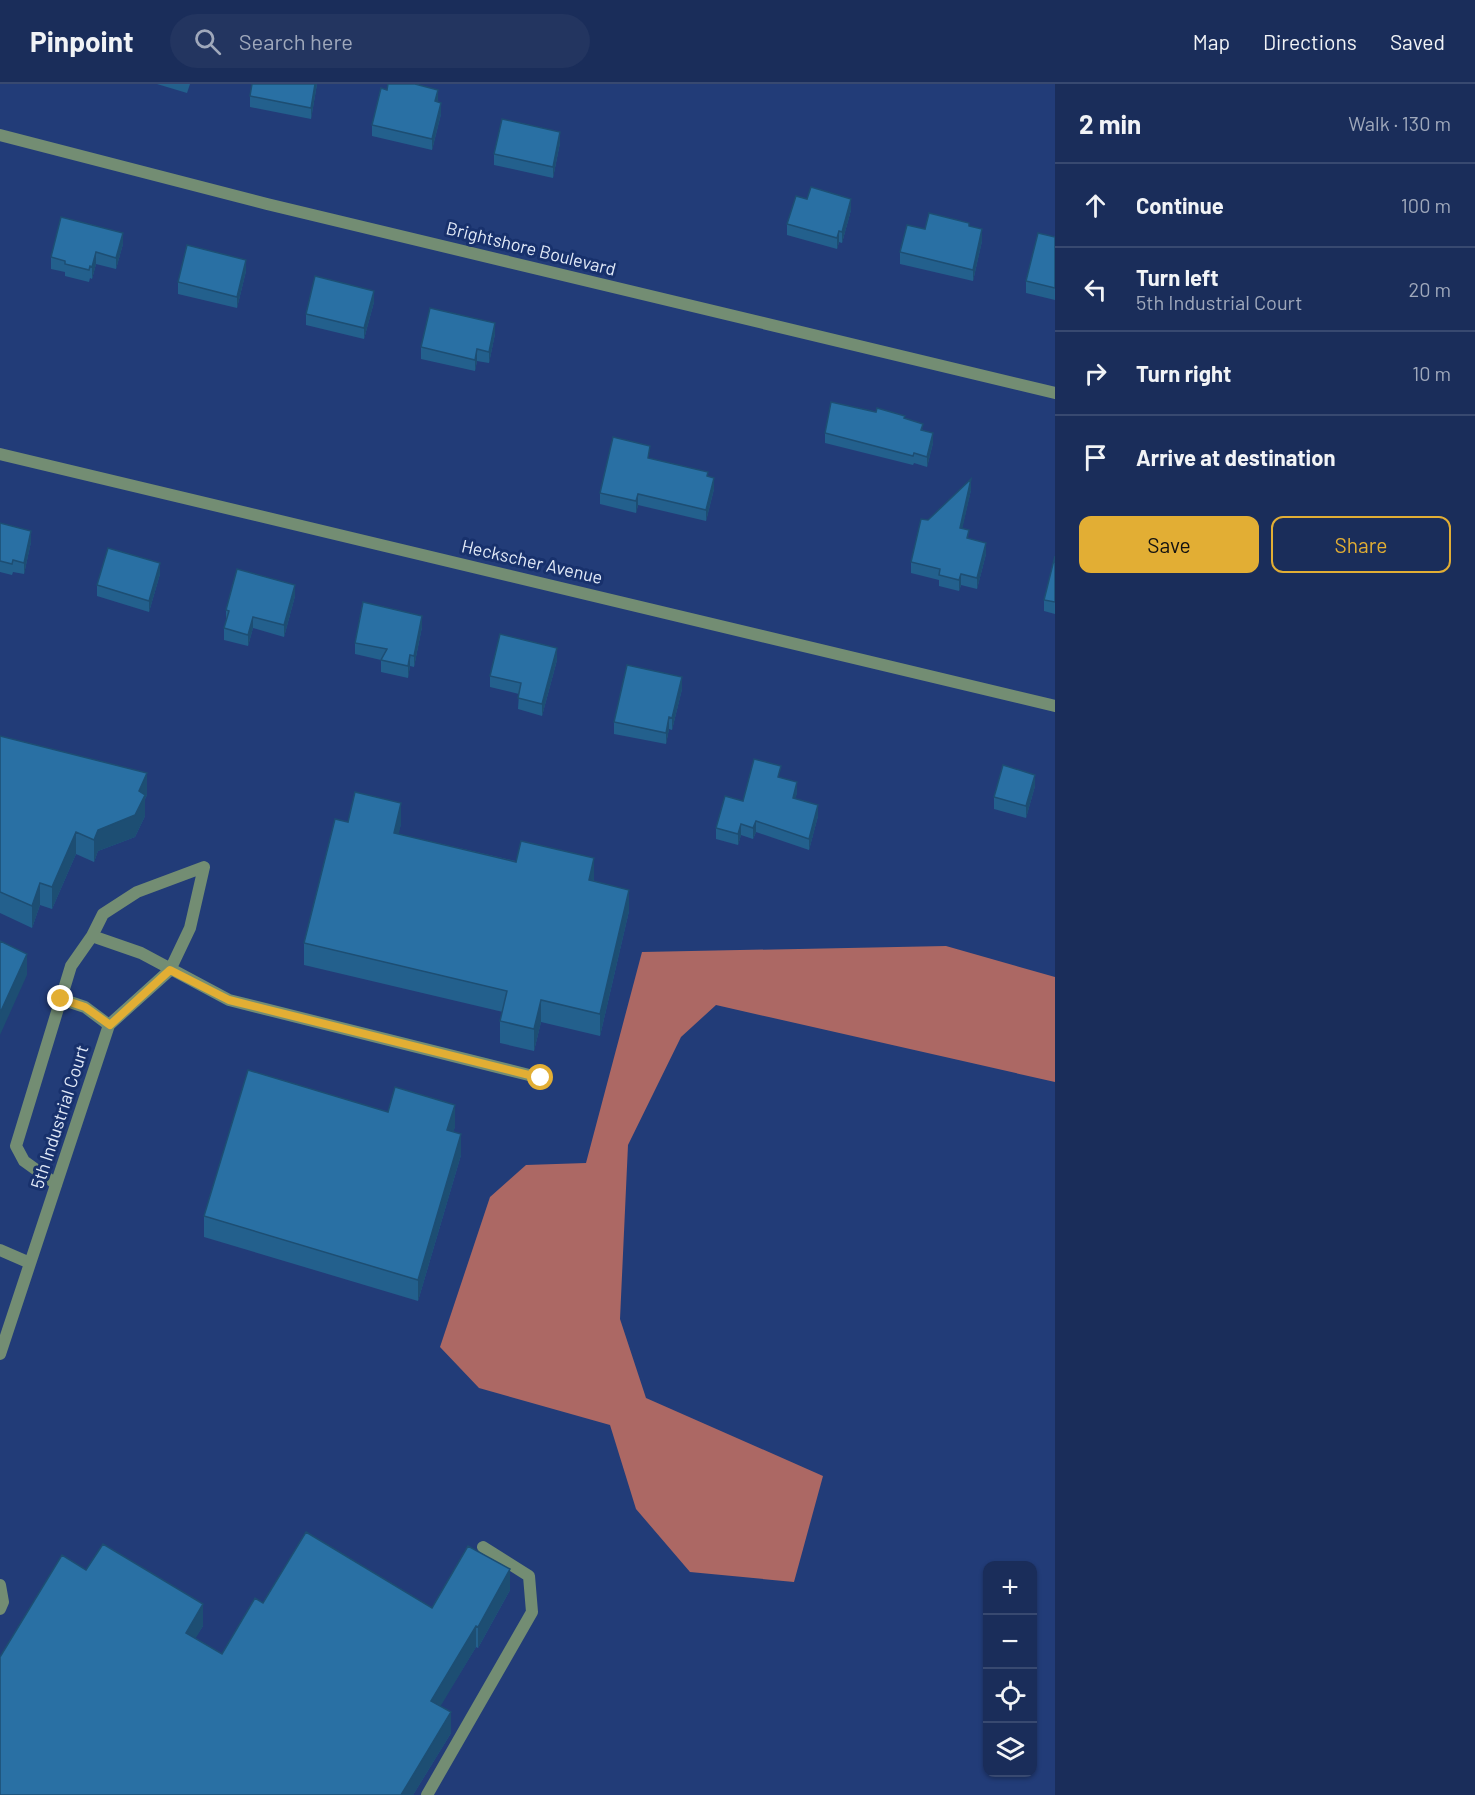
<!DOCTYPE html>
<html lang="en">
<head>
<meta charset="utf-8">
<style>
  :root { --surface:#1a2d5a; --page:#233560; --text:#f1f3f6; --muted:#9fa8bb; --line:#384970; --accent:#e2ae34 }
  body { margin:0; font-family:Barlow,sans-serif; background:var(--page); color:var(--text) }
  .controls { position:absolute; right:18px; bottom:18px; display:grid; overflow:hidden; border-radius:12px; box-shadow:0 2px 4px #0004 }
  .controls button { width:54px; height:54px; display:grid; place-items:center; padding:0; border:0; border-bottom:2px solid var(--line); background:var(--surface); color:var(--text); font:30px sans-serif }
  .stop { position:absolute; width:18px; height:18px; margin:-14px; border:4px solid #e2ae34; border-radius:50%; background:#fff }
  .stop.end { background:#e2ae34; border-color:#fff; box-shadow:0 2px 6px #0008 }
  .list { margin:0; padding:0; list-style:none }
  h2 { display:flex; justify-content:space-between; align-items:center; height:78px; margin:0; padding:0 24px; font-size:26px }
  h2 small { font-size:20px; font-weight:400; color:var(--muted) }
  .list li { display:grid; grid-template-columns:39px 1fr auto; gap:18px; align-items:center; box-sizing:border-box; height:84px; padding:0 24px; border-top:2px solid var(--line) }
  .list b { display:block; font-size:22px; white-space:nowrap }
  .list p { margin:0; font-size:20px; white-space:nowrap; color:var(--muted) }
  .list em { font-size:20px; font-style:normal; color:var(--muted) }
  .actions { display:flex; gap:12px; padding:18px 24px }
  .actions a { flex:1; padding:14px 0; border:2px solid var(--accent); border-radius:12px; text-align:center; font-size:21px; color:var(--accent) }
  .actions .main { background:var(--accent); color:#111 }
  .icon { flex:none; width:33px; height:33px; fill:none; stroke:currentColor; stroke-width:2; stroke-linecap:round; stroke-linejoin:round }
  .map { position:relative; flex:none; width:1055px; height:1711px; overflow:hidden }
  header { display:flex; align-items:center; gap:36px; box-sizing:border-box; height:84px; padding:0 30px; background:var(--surface); border-bottom:2px solid var(--line) }
  header strong { font-size:28px }
  nav { display:flex; gap:33px; margin-inline-start:auto; font-size:21px }
  .search { width:420px; height:54px; background:var(--page); display:flex; align-items:center; gap:15px; box-sizing:border-box; padding:0 21px; border-radius:33px; color:var(--muted); font-size:22px }
  main { display:flex }
  aside { flex:1; background:var(--surface) }
  .map>svg:first-child { display:block }
  .forest { fill:#ac6864 }
  .lines { fill:none; stroke-linecap:round; stroke-linejoin:round }
  .service { stroke:#738d73; stroke-width:12 }
  .minor { stroke:#738d73; stroke-width:12 }
  .wall { fill:#23608d }
  .shaded-wall { fill:#1d4e73 }
  .building { fill:#2970a4; stroke:#1d4e73; stroke-width:1.5 }
  .route { stroke:#e2ae34; stroke-width:8 }
  .labels { text-anchor:middle; stroke-width:6; stroke-linejoin:round; paint-order:stroke }
  .street-label { font-size:18px; fill:#e2eaf8; stroke:#18316c }
</style>
</head>
<body>
<header>
<strong>Pinpoint</strong>
<div class="search"><svg class="icon" aria-label="search" viewBox="0 0 24 24"><circle cx="10" cy="10" r="6"/><path d="M15 15l6 6"/></svg>Search here</div>
<nav><a>Map</a><a>Directions</a><a>Saved</a></nav>
</header>
<main>
<div class="map">
<svg width="1055" height="1711" viewBox="0 0 1055 1711">
  <rect width="100%" height="100%" fill="#223c78"/>
  <path class="forest" d="M 946,862 L 1055,893 L 1055,998 L 716,921 L 681,953 L 628,1061 L 620,1235 L 646,1314 L 823,1392 L 794,1498 L 690,1488 L 636,1425 L 610,1341 L 479,1304 L 440,1263 L 490,1113 L 526,1081 L 586,1079 L 642,868 Z"/>
  <g class="lines">
    <path class="service" d="M 170,886 L 190,844 L 204,783 L 137,808 L 103,830 L 92,852 L 141,869 L 229,916 L 541,994
      M 61,915 L 85,923 L 109,941
      M 56,1100 L 24,1077 L 16,1062 L 71,882 L 92,852
      M 0,1501 L 3,1518 L 0,1525
      M 427,1711 L 532,1528 L 529,1492 L 483,1463"/>
    <path class="minor" d="M 0,51 L 267,120 L 1055,309
      M 0,370 L 1055,622
      M 0,1166 L 30,1179
      M 0,1270 L 109,941 L 170,886"/>
  </g>
  <path class="wall" d="M 157,0 L 190,0 L 187,9 Z
    M 317,0 L 311,35 L 250,23 L 250,12 Z
    M 418,0 L 437,18 L 441,30 L 432,66 L 372,52 L 372,41 L 387,6 Z
    M 560,59 L 553,94 L 494,81 L 494,70 Z
    M 851,126 L 842,159 L 839,158 L 837,165 L 787,151 L 787,140 Z
    M 969,142 L 982,157 L 973,197 L 900,180 L 900,168 L 925,145 Z
    M 1055,153 L 1055,216 L 1026,209 L 1026,197 Z
    M 123,160 L 116,185 L 96,180 L 92,195 L 90,194 L 89,198 L 65,192 L 65,188 L 51,185 L 51,173 Z
    M 246,187 L 237,224 L 178,210 L 178,198 Z
    M 374,218 L 364,255 L 306,241 L 306,230 Z
    M 495,250 L 489,279 L 477,277 L 475,287 L 421,275 L 421,263 Z
    M 905,335 L 923,346 L 933,359 L 927,383 L 914,379 L 913,381 L 825,359 L 825,349 Z
    M 650,374 L 708,392 L 714,405 L 706,437 L 638,421 L 636,429 L 600,420 L 600,409 Z
    M 971,406 L 962,444 L 969,455 L 986,470 L 977,505 L 961,501 L 959,507 L 939,502 L 939,496 L 911,489 L 911,478 L 928,436 Z
    M 0,439 L 31,458 L 24,490 L 13,488 L 12,491 L 0,488 Z
    M 1055,472 L 1055,530 L 1044,527 L 1044,516 Z
    M 160,490 L 149,528 L 97,512 L 97,501 Z
    M 295,512 L 284,553 L 253,544 L 248,562 L 224,556 L 224,544 L 226,537 L 226,526 Z
    M 422,543 L 414,583 L 410,582 L 408,594 L 381,588 L 381,576 L 355,570 L 355,559 Z
    M 557,576 L 542,632 L 518,625 L 519,610 L 490,603 L 490,592 Z
    M 682,605 L 672,646 L 669,645 L 666,660 L 614,650 L 614,638 Z
    M 0,652 L 147,711 L 145,715 L 145,732 L 135,753 L 98,767 L 94,778 L 76,770 L 52,825 L 40,821 L 32,844 L 0,829 Z
    M 781,694 L 797,709 L 795,714 L 818,732 L 809,766 L 756,748 L 753,755 L 741,751 L 738,761 L 716,755 L 716,744 L 743,717 Z
    M 1035,702 L 1026,734 L 994,725 L 994,713 Z
    M 348,738 L 401,740 L 398,750 L 594,795 L 594,797 L 629,827 L 600,952 L 541,938 L 534,967 L 500,959 L 500,937 L 503,928 L 304,881 L 304,859 Z
    M 388,1028 L 455,1043 L 453,1047 L 461,1071 L 418,1217 L 204,1153 L 204,1132 Z
    M 86,1486 L 203,1542 L 195,1554 L 222,1570 L 263,1519 L 432,1524 L 510,1506 L 478,1564 L 476,1563 L 440,1622 L 451,1649 L 413,1711 Z"/>
  <path class="shaded-wall" d="M 315,0 L 317,0 L 311,35 L 311,24 Z
    M 438,6 L 438,17 L 435,28 L 435,17 Z
    M 441,19 L 441,30 L 432,66 L 432,55 Z
    M 560,48 L 560,59 L 553,94 L 553,83 Z
    M 851,115 L 851,126 L 842,159 L 842,148 Z
    M 982,145 L 982,157 L 973,197 L 973,186 Z
    M 839,147 L 839,158 L 837,165 L 837,154 Z
    M 123,149 L 123,160 L 116,185 L 116,174 Z
    M 96,168 L 96,180 L 92,195 L 92,183 Z
    M 246,176 L 246,187 L 237,224 L 237,213 Z
    M 374,207 L 374,218 L 364,255 L 364,244 Z
    M 495,239 L 495,250 L 489,279 L 489,268 Z
    M 477,265 L 477,277 L 475,287 L 475,276 Z
    M 933,349 L 933,359 L 927,383 L 927,373 Z
    M 714,394 L 714,405 L 706,437 L 706,426 Z
    M 971,395 L 971,406 L 960,455 L 960,444 Z
    M 638,410 L 638,421 L 636,429 L 636,417 Z
    M 31,447 L 31,458 L 24,490 L 24,479 Z
    M 986,459 L 986,470 L 977,505 L 977,494 Z
    M 160,479 L 160,490 L 149,528 L 149,517 Z
    M 961,490 L 961,501 L 959,507 L 959,496 Z
    M 295,501 L 295,512 L 284,553 L 284,541 Z
    M 422,532 L 422,543 L 414,583 L 414,572 Z
    M 253,533 L 253,544 L 248,562 L 248,551 Z
    M 557,564 L 557,576 L 542,632 L 542,620 Z
    M 410,571 L 410,582 L 408,594 L 408,582 Z
    M 682,593 L 682,605 L 672,646 L 672,634 Z
    M 669,633 L 669,645 L 666,660 L 666,649 Z
    M 147,689 L 147,711 L 145,715 L 145,732 L 135,753 L 98,767 L 94,778 L 94,756 L 98,746 L 139,707 Z
    M 1035,691 L 1035,702 L 1026,734 L 1026,722 Z
    M 797,698 L 797,709 L 793,725 L 793,714 Z
    M 401,719 L 401,740 L 394,770 L 394,749 Z
    M 818,721 L 818,732 L 809,766 L 809,755 Z
    M 756,737 L 756,748 L 753,755 L 753,744 Z
    M 741,740 L 741,751 L 738,761 L 738,750 Z
    M 76,748 L 76,770 L 52,825 L 52,803 Z
    M 594,774 L 594,795 L 589,818 L 589,796 Z
    M 40,799 L 40,821 L 32,844 L 32,822 Z
    M 629,806 L 629,827 L 600,952 L 600,930 Z
    M 27,870 L 27,891 L 0,951 L 0,929 Z
    M 541,916 L 541,938 L 534,967 L 534,945 Z
    M 455,1021 L 455,1043 L 447,1067 L 447,1046 Z
    M 461,1050 L 461,1071 L 418,1217 L 418,1196 Z
    M 510,1485 L 510,1506 L 478,1564 L 478,1543 Z
    M 203,1520 L 203,1542 L 186,1570 L 186,1549 Z
    M 476,1542 L 476,1563 L 431,1638 L 431,1617 Z
    M 451,1628 L 451,1649 L 413,1711 L 401,1711 Z"/>
  <path class="building" d="M 252,0 L 315,0 L 311,24 L 250,12 Z
    M 388,0 L 415,0 L 438,6 L 435,17 L 441,19 L 432,55 L 372,41 L 381,4 L 387,6 Z
    M 502,35 L 560,48 L 553,83 L 494,70 Z
    M 811,103 L 851,115 L 842,148 L 839,147 L 837,154 L 787,140 L 796,112 L 807,115 Z
    M 929,129 L 969,139 L 969,142 L 982,145 L 973,186 L 900,168 L 907,141 L 925,145 Z
    M 61,133 L 123,149 L 116,174 L 96,168 L 92,183 L 90,182 L 89,186 L 65,180 L 65,177 L 51,173 Z
    M 1038,149 L 1055,153 L 1055,204 L 1026,197 Z
    M 187,161 L 246,176 L 237,213 L 178,198 Z
    M 315,192 L 374,207 L 364,244 L 306,230 Z
    M 430,224 L 495,239 L 489,268 L 477,265 L 475,276 L 421,263 Z
    M 831,318 L 876,328 L 877,324 L 905,332 L 904,334 L 923,340 L 921,346 L 933,349 L 927,373 L 914,369 L 913,372 L 825,349 Z
    M 613,353 L 650,362 L 648,374 L 708,388 L 707,392 L 714,394 L 706,426 L 638,410 L 636,417 L 600,409 Z
    M 971,395 L 960,444 L 969,446 L 967,454 L 986,459 L 977,494 L 961,490 L 959,496 L 939,491 L 940,485 L 911,478 L 921,435 L 928,436 Z
    M 0,439 L 31,447 L 24,479 L 13,476 L 12,480 L 0,477 Z
    M 108,464 L 160,479 L 149,517 L 97,501 Z
    M 1055,472 L 1055,518 L 1044,516 Z
    M 237,485 L 295,501 L 284,541 L 253,533 L 248,551 L 224,544 L 229,527 L 226,526 Z
    M 363,518 L 422,532 L 414,572 L 410,571 L 408,582 L 381,576 L 387,565 L 355,559 Z
    M 500,550 L 557,564 L 542,620 L 518,614 L 521,599 L 490,592 Z
    M 627,581 L 682,593 L 672,634 L 669,633 L 666,649 L 614,638 Z
    M 0,652 L 147,689 L 139,707 L 145,711 L 135,731 L 98,746 L 94,756 L 76,748 L 52,803 L 40,799 L 32,822 L 0,808 Z
    M 754,675 L 781,682 L 778,693 L 797,698 L 793,714 L 818,721 L 809,755 L 756,737 L 753,744 L 741,740 L 738,750 L 716,744 L 725,712 L 743,717 Z
    M 1003,681 L 1035,691 L 1026,722 L 994,713 Z
    M 355,708 L 401,719 L 394,749 L 516,778 L 521,757 L 594,774 L 589,796 L 629,806 L 600,930 L 541,916 L 534,945 L 500,937 L 507,907 L 304,859 L 335,735 L 348,738 Z
    M 0,857 L 27,870 L 0,929 Z
    M 248,986 L 388,1028 L 395,1003 L 455,1021 L 447,1046 L 461,1050 L 418,1196 L 204,1132 Z
    M 306,1448 L 432,1524 L 468,1462 L 510,1485 L 478,1543 L 476,1542 L 431,1617 L 451,1628 L 401,1711 L 0,1711 L 0,1573 L 62,1471 L 86,1486 L 103,1460 L 203,1520 L 186,1549 L 222,1570 L 255,1514 L 263,1519 Z"/>
  <g class="lines">
    <path class="route" d="M 61,915 L 85,923 L 110,941 L 170,886 L 229,916 L 541,994"/>
  </g>
  <g class="labels">
    <g class="street-label">
      <text transform="translate(531 165) rotate(14)" y="6">Brightshore Boulevard</text>
      <text transform="translate(532 478) rotate(13)" y="6">Heckscher Avenue</text>
      <text transform="translate(60 1033) rotate(-72)" y="6">5th Industrial Court</text>
    </g>
  </g>
</svg>
<div class="controls">
<button>+</button>
<button>−</button>
<button><svg class="icon" aria-label="locate" viewBox="0 0 24 24"><circle cx="12" cy="12" r="6"/><path d="M12 2v4M12 18v4M2 12h4M18 12h4"/></svg></button>
<button><svg class="icon" aria-label="layers" viewBox="0 0 24 24"><path d="M12 4l9 5-9 5-9-5zM3 14l9 5 9-5"/></svg></button>
</div>
<div class="stop" style="left:541px;top:994px"></div>
<div class="stop end" style="left:61px;top:915px"></div>
</div>
<aside>
<h2>2 min<small>Walk · 130 m</small></h2>
<ul class="list">
<li><svg class="icon" aria-label="ahead" viewBox="0 0 24 24"><path d="M12 20V5M6 11l6-6 6 6"/></svg><div><b>Continue</b></div><em>100 m</em></li>
<li><svg class="icon" aria-label="left" viewBox="0 0 24 24"><path d="M17 20v-9H6M10 6l-5 5 5 5"/></svg><div><b>Turn left</b><p>5th Industrial Court</p></div><em>20 m</em></li>
<li><svg class="icon" aria-label="right" viewBox="0 0 24 24"><path d="M7 20v-9h11M14 6l5 5-5 5"/></svg><div><b>Turn right</b></div><em>10 m</em></li>
<li><svg class="icon" aria-label="arrive" viewBox="0 0 24 24"><path d="M6 21V4h12l-3 4 3 4H6"/></svg><div><b>Arrive at destination</b></div></li>
</ul>
<div class="actions"><a class="main">Save</a><a>Share</a></div>
</aside>
</main>
</body>
</html>
